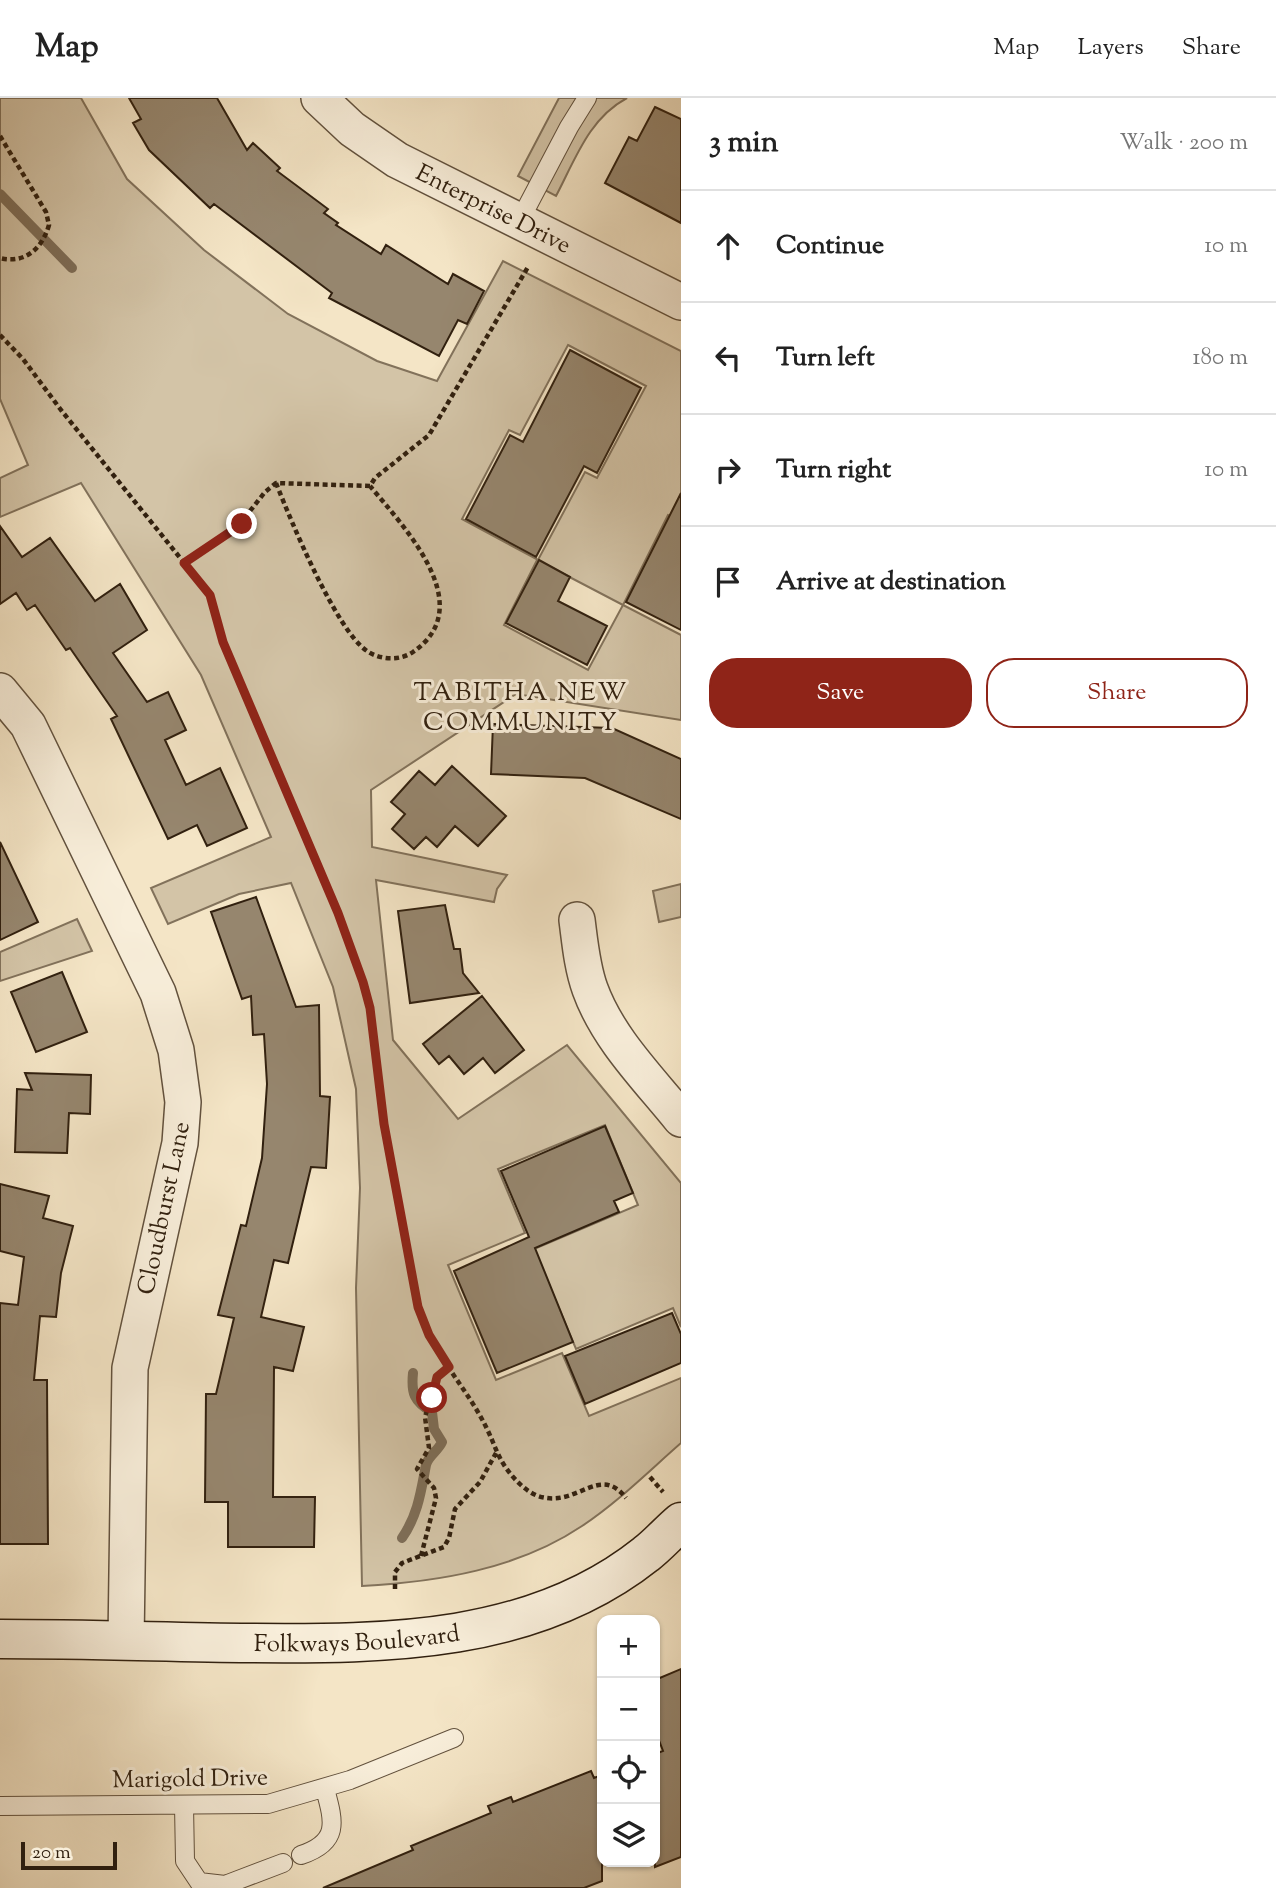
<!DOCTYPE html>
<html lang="en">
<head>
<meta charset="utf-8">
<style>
  :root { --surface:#fff; --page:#f2f2f2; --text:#222; --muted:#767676; --line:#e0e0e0; --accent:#8f2418 }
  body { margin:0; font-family:"Sorts Mill Goudy",serif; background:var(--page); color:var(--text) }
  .controls { position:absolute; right:21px; bottom:21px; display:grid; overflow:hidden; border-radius:14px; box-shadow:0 2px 5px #0004 }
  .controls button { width:63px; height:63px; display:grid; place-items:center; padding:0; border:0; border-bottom:2px solid var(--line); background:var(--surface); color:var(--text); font:35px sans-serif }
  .scale { position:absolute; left:21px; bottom:18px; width:96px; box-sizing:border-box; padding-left:7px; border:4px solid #31200f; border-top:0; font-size:19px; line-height:24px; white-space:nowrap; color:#31200f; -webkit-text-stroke:5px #f8eeda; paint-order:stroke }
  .stop { position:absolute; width:21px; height:21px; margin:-16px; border:5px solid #8f2418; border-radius:50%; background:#fff }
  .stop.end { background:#8f2418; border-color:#fff; box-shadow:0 2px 7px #0008 }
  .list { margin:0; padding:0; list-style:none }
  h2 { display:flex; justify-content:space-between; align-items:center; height:91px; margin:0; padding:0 28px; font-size:30px }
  h2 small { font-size:23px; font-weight:400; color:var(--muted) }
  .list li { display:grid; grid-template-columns:46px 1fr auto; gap:21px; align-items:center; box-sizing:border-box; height:112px; padding:0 28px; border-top:2px solid var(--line) }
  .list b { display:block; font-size:26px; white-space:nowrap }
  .list em { font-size:23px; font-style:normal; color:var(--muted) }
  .actions { display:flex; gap:14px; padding:21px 28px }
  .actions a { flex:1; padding:16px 0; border:2px solid var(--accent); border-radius:28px; text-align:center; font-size:24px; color:var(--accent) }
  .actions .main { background:var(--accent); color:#fff }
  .icon { flex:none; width:38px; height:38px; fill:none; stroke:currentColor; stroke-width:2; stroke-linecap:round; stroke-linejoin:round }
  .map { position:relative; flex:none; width:681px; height:1790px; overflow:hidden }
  header { display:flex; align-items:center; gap:42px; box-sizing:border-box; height:98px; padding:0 35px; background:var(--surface); border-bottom:2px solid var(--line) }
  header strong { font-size:33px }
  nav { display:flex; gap:38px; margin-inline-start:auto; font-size:24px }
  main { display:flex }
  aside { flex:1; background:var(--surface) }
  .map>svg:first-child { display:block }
  .green { fill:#d3c4a7; stroke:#82725b; stroke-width:2; fill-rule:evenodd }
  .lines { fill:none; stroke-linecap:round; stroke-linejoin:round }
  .stream { stroke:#7e6e58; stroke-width:10 }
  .building { fill:#96866e; stroke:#31200f; stroke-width:2 }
  .lane-casing { stroke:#62513d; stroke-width:20 }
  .street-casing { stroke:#62513d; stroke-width:38 }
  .secondary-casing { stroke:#31200f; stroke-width:41 }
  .path { stroke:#31200f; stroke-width:4.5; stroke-dasharray:5 3.5; stroke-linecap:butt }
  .lane { stroke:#f8eeda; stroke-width:18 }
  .street { stroke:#f8eeda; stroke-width:35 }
  .secondary { stroke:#f8eeda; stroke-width:38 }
  .route { stroke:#8f2418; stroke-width:9 }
  .labels { text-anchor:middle; stroke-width:6; stroke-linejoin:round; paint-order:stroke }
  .street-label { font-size:24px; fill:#31200f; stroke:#f8eeda }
  .neighbourhood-label { font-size:26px; letter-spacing:2px; fill:#31200f; stroke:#f8eeda }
</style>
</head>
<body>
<header>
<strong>Map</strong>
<nav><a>Map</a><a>Layers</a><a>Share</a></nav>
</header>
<main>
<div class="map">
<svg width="681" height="1790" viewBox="0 0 681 1790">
  <rect width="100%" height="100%" fill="#f4e5c6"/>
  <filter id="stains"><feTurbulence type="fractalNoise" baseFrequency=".00286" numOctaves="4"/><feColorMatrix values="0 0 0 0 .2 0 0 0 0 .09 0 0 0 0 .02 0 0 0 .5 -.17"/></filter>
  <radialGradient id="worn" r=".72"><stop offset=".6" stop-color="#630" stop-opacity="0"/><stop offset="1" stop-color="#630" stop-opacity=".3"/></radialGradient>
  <path class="green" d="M 0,0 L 81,0 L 127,81 L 204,152 L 288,216 L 377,263 L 437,283 L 503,163 L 681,253 L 681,410 L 676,420 L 668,417 L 623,507 L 681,537 L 681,622 L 516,596 L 371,692 L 372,749 L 507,777 L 497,791 L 494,804 L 376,782 L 393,942 L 458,1021 L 567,947 L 681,1085 L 681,1229 L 673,1210 L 576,1251 L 534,1151 L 638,1107 L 605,1027 L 498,1071 L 525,1135 L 448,1167 L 496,1282 L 562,1255 L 589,1318 L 681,1280 L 681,1345 C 649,1373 618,1404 582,1428 C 518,1471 438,1484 362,1488 L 356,1190 L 360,1090 L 356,991 L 333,889 L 291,785 L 239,796 L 168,826 L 151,790 L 271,739 L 201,577 L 81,385 L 0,419 L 0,380 L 28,367 L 0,301 ZM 568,247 L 646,288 L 597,380 L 585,374 L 538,462 L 462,421 L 509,332 L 520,337 ZM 537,462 L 623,507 L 588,572 L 504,527 Z
    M 559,0 L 627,0 C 589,20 575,62 556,98 L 518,78 Z
    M 681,786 L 681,819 L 659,824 L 653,793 Z
    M 77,821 L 92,853 L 0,883 L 0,854 Z"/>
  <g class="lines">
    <path class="stream" d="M 0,96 L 72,170
      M 402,1440 C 418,1417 421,1393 426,1367 C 428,1358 438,1353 442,1344 L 434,1331 L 432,1314 C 414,1304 411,1295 413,1275"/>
  </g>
  <path class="building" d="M 129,0 L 217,0 L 247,52 L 253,45 L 280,70 L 277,73 L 328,111 L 324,115 L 338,125 L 336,127 L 381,156 L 386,147 L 448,186 L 453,176 L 484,193 L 467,226 L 458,222 L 439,258 L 329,200 L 332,195 L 214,106 L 210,110 L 149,52 L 133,25 L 141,21 Z
    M 655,9 L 681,21 L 681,125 L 605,85 L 629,39 L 637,43 Z
    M 570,252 L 641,290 L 597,375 L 584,368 L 536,459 L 466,421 L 510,337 L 523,344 Z
    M 681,395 L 681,532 L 626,504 Z
    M 0,428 L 22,459 L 50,440 L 95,503 L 120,486 L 147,532 L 113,555 L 147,604 L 168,594 L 186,632 L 165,642 L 186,687 L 220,670 L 247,730 L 207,748 L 197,727 L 168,741 L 111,621 L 117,618 L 70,550 L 66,552 L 35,507 L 27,512 L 16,495 L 0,506 Z
    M 539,462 L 570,479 L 558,503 L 607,528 L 587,567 L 506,525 Z
    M 493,626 L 612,630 L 681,661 L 681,721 L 585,680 L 491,676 Z
    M 452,668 L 506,718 L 478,748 L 455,728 L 437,749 L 426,739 L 414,751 L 392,731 L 405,716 L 391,704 L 419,673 L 435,687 Z
    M 0,744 L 38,824 L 0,842 Z
    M 256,799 L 296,909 L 319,907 L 320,998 L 330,999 L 326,1070 L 311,1069 L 288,1165 L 274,1162 L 261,1219 L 304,1229 L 293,1273 L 274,1269 L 273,1399 L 315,1399 L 314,1449 L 228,1449 L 228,1404 L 205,1404 L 206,1296 L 216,1296 L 234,1220 L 218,1217 L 241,1127 L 246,1128 L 262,1060 L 267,986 L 264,936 L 253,937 L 251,898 L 242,901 L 211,814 Z
    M 445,807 L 454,851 L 460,851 L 463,875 L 479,895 L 410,905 L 398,813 Z
    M 62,874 L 87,934 L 36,954 L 11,894 Z
    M 482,898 L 524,952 L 495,975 L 483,960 L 464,976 L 449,958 L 439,966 L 423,946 Z
    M 25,975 L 91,977 L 90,1016 L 69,1015 L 67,1055 L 15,1054 L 17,991 L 32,992 Z
    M 605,1028 L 633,1095 L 614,1103 L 619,1114 L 535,1150 L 573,1244 L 497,1275 L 454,1173 L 529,1139 L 501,1073 Z
    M 0,1086 L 49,1098 L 43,1120 L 73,1128 L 61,1175 L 56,1219 L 40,1218 L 34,1282 L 47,1282 L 48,1446 L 0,1446 L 0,1205 L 18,1207 L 24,1159 L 0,1153 Z
    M 672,1215 L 681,1236 L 681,1265 L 585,1306 L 565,1258 Z
    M 681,1571 L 681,1759 L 655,1769 L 655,1656 L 663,1653 L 655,1632 L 655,1582 Z
    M 591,1673 L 594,1680 L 602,1677 L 602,1783 L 584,1790 L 323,1790 L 413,1752 L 411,1748 L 491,1715 L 488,1708 L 511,1699 L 513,1704 Z"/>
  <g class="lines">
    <defs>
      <path id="lane" d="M 519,124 L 569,29 L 587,0
        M 184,1707 L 185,1763 L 199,1784 L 225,1787 L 283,1765
        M 0,1708 L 268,1706 L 350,1682 L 454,1640
        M 301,1757 C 340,1744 334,1724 325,1691"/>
      <g id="street">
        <path id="s1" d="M 319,0 L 352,31 L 397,62 L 681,204"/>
        <path d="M 0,593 L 28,627 L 158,895 L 176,952 L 183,1004 L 180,1045 L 130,1270 L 126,1543"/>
        <path d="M 577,822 C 580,845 582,869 590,891 C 608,941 649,981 681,1021"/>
      </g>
      <g id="secondary">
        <path id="s2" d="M 0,1541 C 83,1541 167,1544 250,1545 C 387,1546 533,1546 646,1456 C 658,1447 669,1434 681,1424"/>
      </g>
    </defs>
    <use href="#lane" class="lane-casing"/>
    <use href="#street" class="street-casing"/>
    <use href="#secondary" class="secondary-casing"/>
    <path class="path" d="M 0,38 L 46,114 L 49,127 C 42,151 25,166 0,160
      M 0,237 L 23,261 L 61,312 L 210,497 L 223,544 L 338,815 L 368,898 L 384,1025 L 418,1209 C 431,1255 467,1289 487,1331 C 494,1345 497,1357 506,1370 C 514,1381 525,1393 538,1398 C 577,1411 599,1365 626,1400
      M 276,385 C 291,423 336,532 367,553 C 380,562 400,563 413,554 C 480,508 404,429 370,388
      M 184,465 L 235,432 L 265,394 L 276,385 L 370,388 L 375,380 L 429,337 L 528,169
      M 650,1379 L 663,1394
      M 421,1458 L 436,1400 L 434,1390 L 417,1371 L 429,1350 L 425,1319 L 437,1279 L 448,1269
      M 395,1491 L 395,1474 L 402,1465 L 444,1449 L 449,1440 L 455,1411 L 480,1384 L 496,1355"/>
    <use href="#lane" class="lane"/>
    <use href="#street" class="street"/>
    <use href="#secondary" class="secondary"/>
  </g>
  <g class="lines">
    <path class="route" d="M 242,426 L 184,465 L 210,497 L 223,544 L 338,815 L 363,884 L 370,910 L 384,1026 L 418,1209 L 429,1237 L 449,1269 L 437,1279 L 432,1300"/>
  </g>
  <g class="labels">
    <g class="street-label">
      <text dy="8" stroke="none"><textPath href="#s1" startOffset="208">Enterprise Drive</textPath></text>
      <text transform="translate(163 1110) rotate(-78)" y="8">Cloudburst Lane</text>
      <text dy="8" stroke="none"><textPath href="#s2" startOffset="357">Folkways Boulevard</textPath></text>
      <text transform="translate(190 1680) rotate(-1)" y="8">Marigold Drive</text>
    </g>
    <g class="neighbourhood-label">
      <text x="521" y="602">TABITHA NEW<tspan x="521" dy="30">COMMUNITY</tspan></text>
    </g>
  </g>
  <rect width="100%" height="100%" filter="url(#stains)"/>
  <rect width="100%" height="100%" fill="url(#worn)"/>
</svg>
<div class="controls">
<button>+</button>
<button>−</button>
<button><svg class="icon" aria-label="locate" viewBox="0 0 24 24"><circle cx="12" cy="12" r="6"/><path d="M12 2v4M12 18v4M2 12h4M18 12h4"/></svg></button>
<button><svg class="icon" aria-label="layers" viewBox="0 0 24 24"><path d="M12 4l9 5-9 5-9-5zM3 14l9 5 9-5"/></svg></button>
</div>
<div class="scale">20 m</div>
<div class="stop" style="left:432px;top:1300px"></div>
<div class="stop end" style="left:242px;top:426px"></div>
</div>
<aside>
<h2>3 min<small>Walk · 200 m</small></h2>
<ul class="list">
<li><svg class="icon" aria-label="ahead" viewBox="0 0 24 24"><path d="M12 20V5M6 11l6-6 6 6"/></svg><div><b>Continue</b></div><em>10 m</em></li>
<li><svg class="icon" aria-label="left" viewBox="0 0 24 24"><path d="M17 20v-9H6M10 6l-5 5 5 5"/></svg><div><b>Turn left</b></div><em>180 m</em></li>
<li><svg class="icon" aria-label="right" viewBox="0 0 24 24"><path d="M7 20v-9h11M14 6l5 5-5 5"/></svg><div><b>Turn right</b></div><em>10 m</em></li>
<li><svg class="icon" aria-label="arrive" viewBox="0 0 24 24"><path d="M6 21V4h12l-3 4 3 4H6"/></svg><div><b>Arrive at destination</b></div></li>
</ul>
<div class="actions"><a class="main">Save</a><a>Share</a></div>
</aside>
</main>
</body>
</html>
